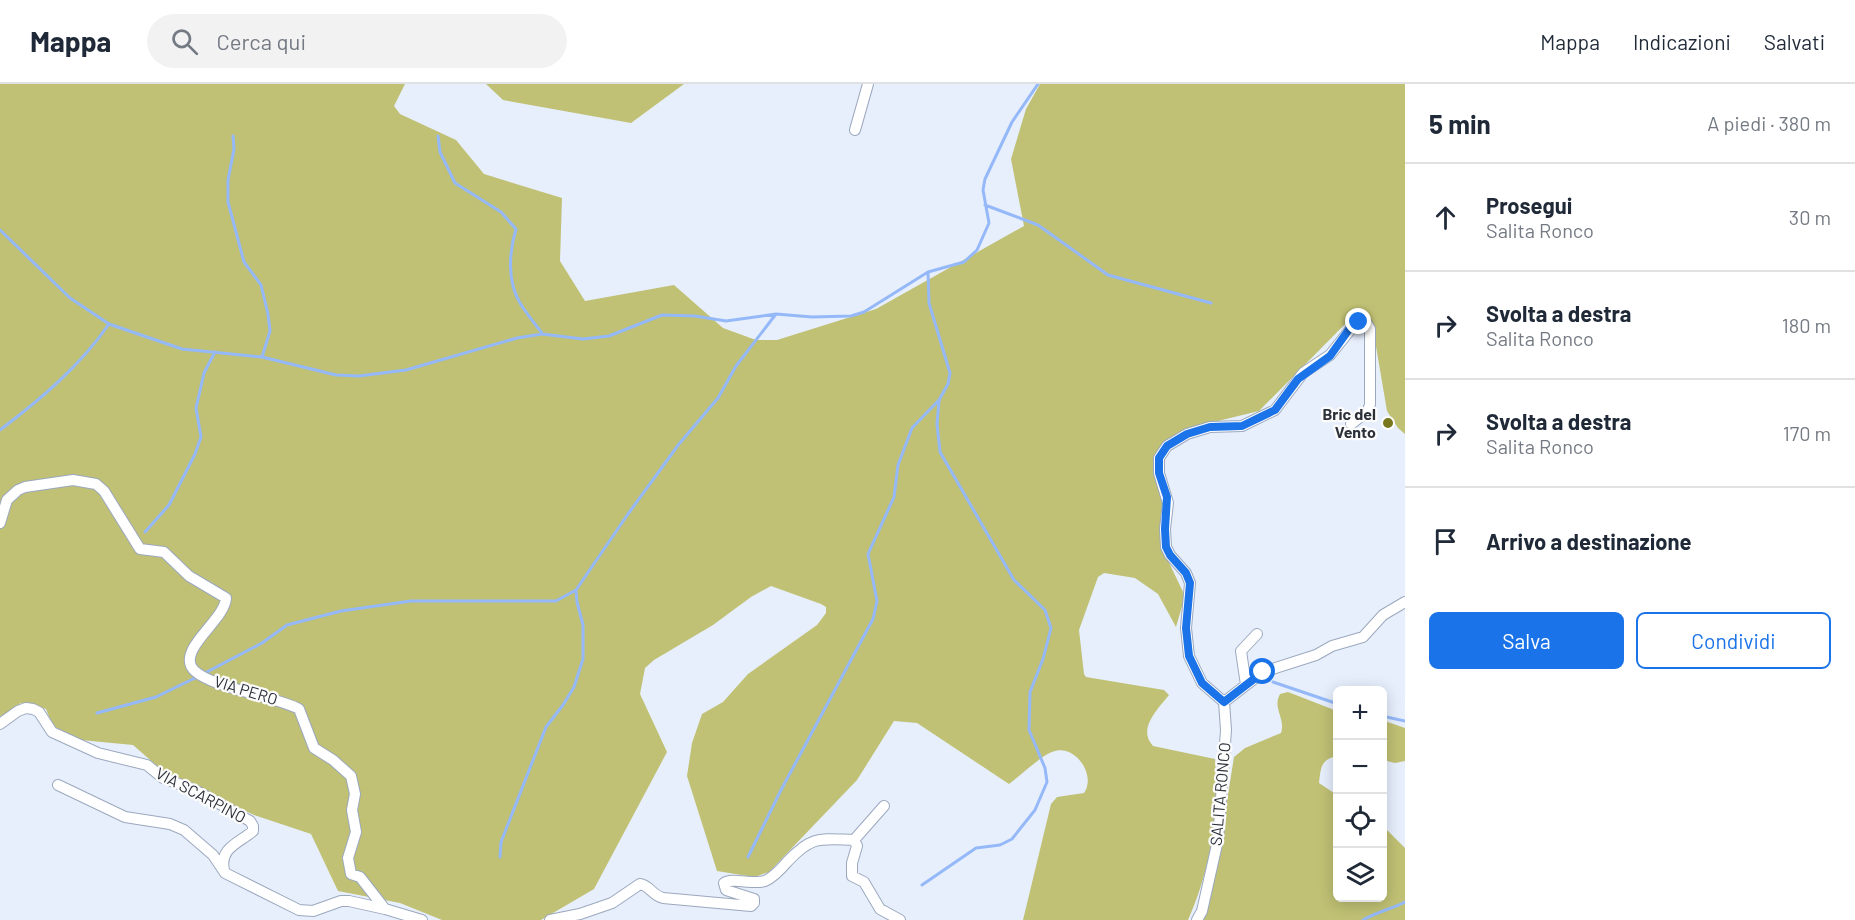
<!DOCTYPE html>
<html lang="it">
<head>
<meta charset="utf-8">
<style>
  :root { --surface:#fff; --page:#f2f2f3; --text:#1f2937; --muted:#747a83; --line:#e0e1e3; --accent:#1a73e8 }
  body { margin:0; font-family:Barlow,sans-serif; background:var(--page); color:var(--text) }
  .controls { position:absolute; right:18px; bottom:18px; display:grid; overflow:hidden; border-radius:9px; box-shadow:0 3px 15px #0003 }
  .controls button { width:54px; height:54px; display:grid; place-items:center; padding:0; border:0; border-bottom:2px solid var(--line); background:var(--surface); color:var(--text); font:30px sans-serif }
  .stop { position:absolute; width:18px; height:18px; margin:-14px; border:4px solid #1a73e8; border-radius:50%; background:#fff }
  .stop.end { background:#1a73e8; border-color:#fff; box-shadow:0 2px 6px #0008 }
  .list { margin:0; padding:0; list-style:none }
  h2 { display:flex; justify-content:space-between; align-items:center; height:78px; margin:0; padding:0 24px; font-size:26px }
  h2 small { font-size:20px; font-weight:400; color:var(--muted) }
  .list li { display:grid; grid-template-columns:39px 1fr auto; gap:18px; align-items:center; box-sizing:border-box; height:108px; padding:0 24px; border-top:2px solid var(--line) }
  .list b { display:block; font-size:22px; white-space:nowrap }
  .list p { margin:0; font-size:20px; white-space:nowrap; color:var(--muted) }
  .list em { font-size:20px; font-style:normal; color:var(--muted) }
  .actions { display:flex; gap:12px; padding:18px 24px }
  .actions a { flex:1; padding:14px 0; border:2px solid var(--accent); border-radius:9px; text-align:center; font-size:21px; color:var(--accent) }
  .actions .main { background:var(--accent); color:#fff }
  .icon { flex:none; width:33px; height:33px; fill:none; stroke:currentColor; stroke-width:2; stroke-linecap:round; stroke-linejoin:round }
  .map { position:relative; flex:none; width:1405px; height:836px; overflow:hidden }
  header { display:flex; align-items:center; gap:36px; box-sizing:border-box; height:84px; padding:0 30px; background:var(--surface); border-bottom:2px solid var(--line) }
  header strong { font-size:28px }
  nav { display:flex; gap:33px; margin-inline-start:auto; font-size:21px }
  .search { width:420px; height:54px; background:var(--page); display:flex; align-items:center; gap:15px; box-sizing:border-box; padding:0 21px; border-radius:33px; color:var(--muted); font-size:22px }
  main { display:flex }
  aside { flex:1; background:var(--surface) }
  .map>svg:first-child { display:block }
  .forest { fill:#c0c174 }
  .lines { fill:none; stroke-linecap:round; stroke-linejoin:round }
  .stream { stroke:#95b9f8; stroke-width:3 }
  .minor-casing { stroke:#9ba8be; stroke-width:12 }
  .minor { stroke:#fff; stroke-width:10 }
  .route { stroke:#1a73e8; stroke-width:8 }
  .poi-dot { fill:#78771d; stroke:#fcfcfc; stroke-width:2 }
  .labels { text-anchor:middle; stroke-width:4.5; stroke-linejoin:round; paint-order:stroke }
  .poi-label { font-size:16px; font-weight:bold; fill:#2b3039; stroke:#fcfcfc; text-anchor:end }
  .street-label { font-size:16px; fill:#2b3039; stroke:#fcfcfc }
</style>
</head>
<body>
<header>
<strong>Mappa</strong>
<div class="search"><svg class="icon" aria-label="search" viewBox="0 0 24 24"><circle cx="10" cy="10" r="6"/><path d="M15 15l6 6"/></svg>Cerca qui</div>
<nav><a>Mappa</a><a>Indicazioni</a><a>Salvati</a></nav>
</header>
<main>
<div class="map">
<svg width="1405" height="836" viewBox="0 0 1405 836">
  <rect width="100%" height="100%" fill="#e7effd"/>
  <path class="forest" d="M 0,0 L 405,0 L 394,22 L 400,30 L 456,56 L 484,90 L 562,114 L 560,177 L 585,217 L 674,201 L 723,244 L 756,256 L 777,256 L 876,225 L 1024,142 L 1011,75 L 1026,25 L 1040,0 L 1405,0 L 1405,350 L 1398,344 L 1387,327 L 1372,239 L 1364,232 L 1352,233 L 1259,327 L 1189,344 L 1168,355 L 1159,364 L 1153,375 L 1155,392 L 1164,422 L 1162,464 L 1185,512 L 1176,543 L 1158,510 L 1135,494 L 1104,489 L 1098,493 L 1079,546 L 1084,590 L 1086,593 L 1164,606 L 1169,611 C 1158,625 1137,645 1153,662 L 1215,675 C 1220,729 1210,787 1188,836 L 1023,836 L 1051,720 L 1057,713 L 1084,709 C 1097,691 1074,658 1052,668 C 1041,672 1020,692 1009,700 L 917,639 L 894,637 L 857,696 L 769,788 L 754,793 L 717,787 L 687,692 L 692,659 L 702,630 L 723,618 L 748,590 L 817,541 L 826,529 L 826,523 L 821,520 L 771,502 L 751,513 L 713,541 L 654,576 L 645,584 L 640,610 L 667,668 L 594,805 L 541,836 L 442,836 L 400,819 L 338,807 L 311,750 L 254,731 L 164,688 L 133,661 L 81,656 L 53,643 L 46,625 L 21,619 L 0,633 Z
    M 486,0 L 684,0 L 631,39 L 503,16 Z
    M 1288,608 L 1337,627 L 1337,672 C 1320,676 1321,684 1319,699 L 1337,711 L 1338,814 L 1382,814 L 1383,742 L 1405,764 L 1405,836 L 1202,836 L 1215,792 L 1234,673 L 1245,664 L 1281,649 C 1286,635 1272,624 1280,610 Z
    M 1382,636 L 1405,644 L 1405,677 L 1395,679 L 1383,676 Z"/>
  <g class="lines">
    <path class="stream" d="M 233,52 L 234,65 L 228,96 L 228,118 L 244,178 L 261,201 L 268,230 L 270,247 L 262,273
      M 438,52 L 440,68 L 455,99 L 501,128 L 516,145 C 509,168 507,197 520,219 C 526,229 534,239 542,249
      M 985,121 L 1038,141 L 1108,191 L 1211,219
      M 0,146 L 70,214 L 109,240 L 182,265 L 262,273 L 336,291 L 359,292 L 406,286 L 517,254 L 542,250 L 583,255 L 609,252 L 662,231 L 695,232 L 726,237 L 776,230 L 812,233 L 851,232 L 864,228 L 928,188 L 964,178 L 977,166 L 989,139 L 983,106 L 985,95 L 1012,38 L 1038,0
      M 0,346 C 41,315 80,282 109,240
      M 145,448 L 169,421 L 195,370 L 201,353 L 196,324 L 204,289 L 215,268
      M 205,589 L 262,559 L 287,541 L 341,527 L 411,517 L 556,517 L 576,506 L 628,430 L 679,360 L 718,314 L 736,282 L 776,230
      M 1273,598 L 1338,620
      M 97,629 L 156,613 L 197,593
      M 1382,632 L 1405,637
      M 500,773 L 501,758 L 546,643 L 563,621 L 574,603 L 583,575 L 583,541 L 577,518 L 576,507
      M 748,773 L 781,706 L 873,535 L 877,517 L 868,470 L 894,413 L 898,381 L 912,344 L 939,316 L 948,300 L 950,289 L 929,219 L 928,188
      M 922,801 L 976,764 L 1000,761 L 1012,755 L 1035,726 L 1047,698 L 1045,684 L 1029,646 L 1030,608 L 1043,575 L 1051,544 L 1045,526 L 1014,496 L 940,368 L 937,340 L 939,317
      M 1363,836 C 1377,828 1391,825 1405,818"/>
    <defs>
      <path id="minor" d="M 855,46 L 868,0
        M 0,439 L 7,416 L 18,406 L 25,403 L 73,396 L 96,400 L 104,407 L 140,465 L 164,468 L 189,492 L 226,514 C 225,535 182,562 191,582 C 200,602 276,612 299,625 L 314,664 L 333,676 L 351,692 L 355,710 L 352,726 L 356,748 L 348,774 L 351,790 L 360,793 L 385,825
        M 1246,601 L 1241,567 L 1257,550
        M 1224,618 L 1202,599 L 1189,572 L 1186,544 L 1190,499 L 1186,489 L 1170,471 L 1166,463 L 1165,445 L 1168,419 L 1159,389 L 1159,374 L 1167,362 L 1187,350 L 1210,343 L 1242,342 L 1275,326 L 1303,289 L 1330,271 L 1355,240 L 1365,237 L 1370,245 L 1370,320 L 1368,327 L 1351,340
        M 0,640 L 18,627 L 26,624 L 33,625 L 39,628 L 52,648 L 98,669 L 147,681 L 163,694 L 195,706 L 250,737 L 253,742 L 253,747 C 239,759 219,764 224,786
        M 58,701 L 125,733 L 170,740 L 184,746 L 213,771 L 225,789 L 299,826 L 313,827 L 341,817 L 349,817 L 385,825 L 422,836
        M 854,756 L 884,722
        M 550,836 L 580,830 L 612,819 L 640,800 C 649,801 652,811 663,814 L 751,822 L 754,819 L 754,815 L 726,806 L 724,799 C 732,793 753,801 765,797 C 774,793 781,785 787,778 C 812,751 820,755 854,756 L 857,762 L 852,779 L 852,792 L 864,798 L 880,825 L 900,836
        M 1197,836 L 1202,827 L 1218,756 L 1226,646 L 1224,618 L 1263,588 L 1316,571 L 1332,562 L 1363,553 L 1383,531 L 1405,518"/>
    </defs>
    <use href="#minor" class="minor-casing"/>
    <use href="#minor" class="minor"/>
  </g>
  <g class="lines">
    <path class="route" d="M 1263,588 L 1224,618 L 1202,599 L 1189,572 L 1186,544 L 1190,499 L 1186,489 L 1170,471 L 1166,463 L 1165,445 L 1167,413 L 1159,389 L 1159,374 L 1167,362 L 1187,350 L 1210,343 L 1242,342 L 1275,326 L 1298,295 L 1330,272 L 1350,244 L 1359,238"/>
  </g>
  <circle class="poi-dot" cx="1388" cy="339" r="6"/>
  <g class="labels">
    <g class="poi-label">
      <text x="1376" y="336">Bric del<tspan x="1376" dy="18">Vento</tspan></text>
    </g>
    <g class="street-label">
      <text transform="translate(246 606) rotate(17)" y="6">VIA PERO</text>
      <text transform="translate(1220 710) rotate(-85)" y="6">SALITA RONCO</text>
      <text transform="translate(201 711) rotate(28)" y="6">VIA SCARPINO</text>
    </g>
  </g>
</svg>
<div class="controls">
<button>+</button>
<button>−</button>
<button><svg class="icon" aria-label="locate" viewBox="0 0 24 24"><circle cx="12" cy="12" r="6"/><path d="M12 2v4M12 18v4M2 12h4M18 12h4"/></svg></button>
<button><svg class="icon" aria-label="layers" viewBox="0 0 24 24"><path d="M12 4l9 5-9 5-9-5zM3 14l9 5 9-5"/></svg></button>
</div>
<div class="stop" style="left:1263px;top:588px"></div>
<div class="stop end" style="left:1359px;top:238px"></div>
</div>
<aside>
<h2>5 min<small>A piedi · 380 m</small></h2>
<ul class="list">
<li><svg class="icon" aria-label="ahead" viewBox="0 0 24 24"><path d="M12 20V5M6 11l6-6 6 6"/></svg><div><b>Prosegui</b><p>Salita Ronco</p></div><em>30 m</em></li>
<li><svg class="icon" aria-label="right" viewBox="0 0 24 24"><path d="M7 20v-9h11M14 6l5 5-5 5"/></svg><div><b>Svolta a destra</b><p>Salita Ronco</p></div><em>180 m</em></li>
<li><svg class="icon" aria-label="right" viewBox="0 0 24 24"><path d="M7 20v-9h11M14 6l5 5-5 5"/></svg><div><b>Svolta a destra</b><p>Salita Ronco</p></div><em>170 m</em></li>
<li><svg class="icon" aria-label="arrive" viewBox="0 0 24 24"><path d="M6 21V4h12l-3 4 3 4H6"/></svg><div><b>Arrivo a destinazione</b></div></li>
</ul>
<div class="actions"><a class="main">Salva</a><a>Condividi</a></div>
</aside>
</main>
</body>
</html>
